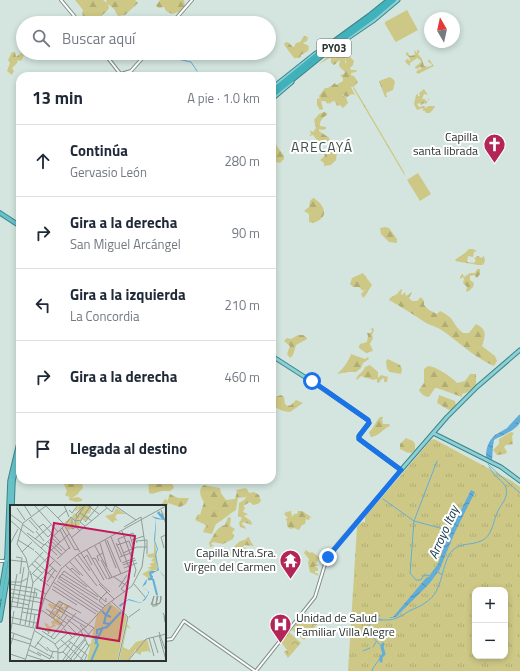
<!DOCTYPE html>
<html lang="es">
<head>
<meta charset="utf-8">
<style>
  :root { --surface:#fff; --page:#f2f2f3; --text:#1f2937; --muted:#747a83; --line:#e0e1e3 }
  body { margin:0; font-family:"Titillium Web",sans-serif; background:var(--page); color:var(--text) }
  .controls { position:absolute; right:12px; bottom:12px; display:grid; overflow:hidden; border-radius:8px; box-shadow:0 2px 6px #0003 }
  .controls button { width:36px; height:36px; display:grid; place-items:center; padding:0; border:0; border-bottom:1px solid var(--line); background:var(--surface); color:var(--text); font:20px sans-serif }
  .compass { position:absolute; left:424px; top:12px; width:36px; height:36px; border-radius:50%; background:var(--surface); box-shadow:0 2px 6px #0003; rotate:351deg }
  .stop { position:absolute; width:12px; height:12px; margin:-9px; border:3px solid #1a73e8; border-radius:50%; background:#fff }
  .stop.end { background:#1a73e8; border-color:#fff; box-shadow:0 1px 4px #0008 }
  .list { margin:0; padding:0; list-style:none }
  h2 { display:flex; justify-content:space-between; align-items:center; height:52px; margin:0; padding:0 16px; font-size:17px }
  h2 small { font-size:13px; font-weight:400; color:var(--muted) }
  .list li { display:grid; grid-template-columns:26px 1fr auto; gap:12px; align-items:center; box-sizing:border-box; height:72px; padding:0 16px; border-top:1px solid var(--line) }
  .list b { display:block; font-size:15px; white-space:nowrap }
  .list p { margin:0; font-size:13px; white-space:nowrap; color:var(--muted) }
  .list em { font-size:13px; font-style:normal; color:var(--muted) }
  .icon { flex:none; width:22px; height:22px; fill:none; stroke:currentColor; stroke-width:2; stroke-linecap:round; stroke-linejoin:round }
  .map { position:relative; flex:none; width:520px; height:671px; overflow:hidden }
  .search { position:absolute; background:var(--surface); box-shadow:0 2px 6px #0003; left:16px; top:16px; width:260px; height:44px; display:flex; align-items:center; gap:10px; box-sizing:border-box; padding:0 14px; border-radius:22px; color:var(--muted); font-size:15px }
  .panel { position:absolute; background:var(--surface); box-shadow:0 2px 6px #0003; left:16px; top:72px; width:260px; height:412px; border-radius:12px }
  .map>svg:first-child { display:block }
  .grass { fill:url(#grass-tufts); fill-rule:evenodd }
  .forest { fill:url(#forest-firs) }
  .park { fill:url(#park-crowns) }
  .garden { fill:#cec886 }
  .water { fill:url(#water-waves) }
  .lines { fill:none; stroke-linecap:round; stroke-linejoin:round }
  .stream { stroke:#62aeda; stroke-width:1 }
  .river { stroke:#62aeda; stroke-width:3 }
  .tertiary-casing { stroke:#7f9089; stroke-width:4 }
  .primary-casing { stroke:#39858a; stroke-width:5 }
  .trunk-casing { stroke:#39858a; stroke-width:5.5 }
  .motorway-casing { stroke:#39858a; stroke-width:6 }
  .tertiary { stroke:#fff; stroke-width:2 }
  .primary { stroke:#8dd1d6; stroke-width:3 }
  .trunk { stroke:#67c2c8; stroke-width:3.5 }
  .motorway { stroke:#41b2bb; stroke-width:4 }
  .route { stroke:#1a73e8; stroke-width:5 }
  .labels { text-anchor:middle; stroke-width:4; stroke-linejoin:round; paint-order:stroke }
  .shield { fill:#fff; stroke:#6b706d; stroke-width:1 }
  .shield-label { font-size:11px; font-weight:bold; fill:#2b322f }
  .poi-label { font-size:12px; fill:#2b322f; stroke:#fff; text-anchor:end }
  .water-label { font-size:13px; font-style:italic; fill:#16384b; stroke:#fff }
  .quarter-label { font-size:14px; letter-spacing:1px; fill:#43534d; stroke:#fff }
  .inset-river { fill:none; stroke:#62aeda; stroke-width:2 }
  .inset-road { fill:none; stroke:#909d98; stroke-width:1 }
  .view { fill:#c2185b; fill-opacity:0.15; stroke:#c2185b; stroke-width:2 }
  .inset-edge { fill:none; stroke:#2b322f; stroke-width:2 }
</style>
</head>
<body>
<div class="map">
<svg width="520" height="671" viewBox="0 0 520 671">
  <defs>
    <pattern id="grass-tufts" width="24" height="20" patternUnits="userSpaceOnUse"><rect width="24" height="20" fill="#cec886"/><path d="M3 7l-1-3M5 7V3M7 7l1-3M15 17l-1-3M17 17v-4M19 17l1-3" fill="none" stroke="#b1ac74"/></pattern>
    <pattern id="forest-firs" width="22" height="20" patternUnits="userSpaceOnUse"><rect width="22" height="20" fill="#cec886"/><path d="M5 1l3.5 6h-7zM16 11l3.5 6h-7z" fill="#b1ac74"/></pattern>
    <pattern id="park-crowns" width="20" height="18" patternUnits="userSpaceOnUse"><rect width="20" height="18" fill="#cec886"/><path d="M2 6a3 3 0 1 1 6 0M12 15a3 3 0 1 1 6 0" fill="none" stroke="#b1ac74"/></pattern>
    <pattern id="water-waves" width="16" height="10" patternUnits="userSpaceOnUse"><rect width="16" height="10" fill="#62aeda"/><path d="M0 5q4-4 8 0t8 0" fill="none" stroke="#518eb1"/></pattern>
  </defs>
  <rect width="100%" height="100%" fill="#d3e5de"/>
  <path class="grass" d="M 354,87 L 404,172 L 405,176 L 353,88 Z
    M 434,439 L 512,481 L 520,487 L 520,671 L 348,671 L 357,527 L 362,522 L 365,522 L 365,517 L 431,440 ZM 475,590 L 505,590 L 505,656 L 475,656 Z"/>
  <path class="forest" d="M 75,0 L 103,0 L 107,3 L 106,0 L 135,0 L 138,3 L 125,15 L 118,16 L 114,9 L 108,4 L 109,8 L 106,12 L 101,16 L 100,23 L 88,23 C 85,18 81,17 83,10 Z
    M 160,0 L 184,0 L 185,6 L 182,11 L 172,14 L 166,11 L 164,7 L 159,8 L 156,6 Z
    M 304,36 L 308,37 L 307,41 L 303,43 L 309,46 L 308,51 L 301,55 L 300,58 L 294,58 L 285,46 L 284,43 L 288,42 L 293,47 L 294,47 L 296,43 L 300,42 Z
    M 414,50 L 417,53 L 417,50 L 420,51 L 418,54 L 422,59 L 424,66 L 427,67 L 431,66 L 432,64 L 428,62 L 429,59 L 434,66 L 418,74 L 416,72 L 419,69 L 421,70 L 421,67 L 416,69 L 415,67 L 421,62 L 420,60 L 417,58 L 410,63 L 410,66 L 407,64 L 405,61 L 407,59 L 411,61 L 408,56 L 406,55 L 406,52 L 408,53 L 410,56 L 415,55 Z
    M 336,51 L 337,55 L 333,59 L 340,55 L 341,51 L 343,55 L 346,56 L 345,63 L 346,63 L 346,58 L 348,57 L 345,54 L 350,53 L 350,57 L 354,61 L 353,65 L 350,68 L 351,70 L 357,70 L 356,72 L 351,73 L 351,75 L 354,76 L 358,82 L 353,87 L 351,87 L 355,95 L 352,94 L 347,97 L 343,95 L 343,96 L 346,97 L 348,103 L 343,108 L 340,105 L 337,106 L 335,101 L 331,102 L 330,105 L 329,102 L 328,104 L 325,101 L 321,101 L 323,109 L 320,110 L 317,105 L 317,99 L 319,98 L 321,101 L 319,96 L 325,88 L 328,88 L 335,83 L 336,85 L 343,81 L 343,78 L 340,75 L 344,74 L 345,72 L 339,66 L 340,60 L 334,65 L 331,63 L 331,58 L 330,58 L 319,64 L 327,57 L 331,56 L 332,53 L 334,53 Z
    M 12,52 L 15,52 L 16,57 L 22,52 L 24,55 L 21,61 L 18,60 L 17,63 L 12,68 L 14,71 L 12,75 L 7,71 L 10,63 L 8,60 Z
    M 390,77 L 394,80 L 395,82 L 393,90 L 386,93 L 387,97 L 385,97 L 379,81 Z
    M 424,89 L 428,95 L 424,94 L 422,99 L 425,99 L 426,101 L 428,101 L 428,99 L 430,98 L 426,104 L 424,103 L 421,105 L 420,103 L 417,104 L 419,107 L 426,106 L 424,107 L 425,108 L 429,106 L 434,106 L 435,107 L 430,113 L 426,113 L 425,111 L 423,111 L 423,108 L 417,110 L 414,104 L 416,95 L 418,94 L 418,96 L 420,96 L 419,93 Z
    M 324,112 L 327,113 L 327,115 C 323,117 319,122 320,126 L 326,127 L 326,129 L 322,130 L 319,129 L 319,131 L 328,137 L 330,139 L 328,142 L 325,139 L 322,145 L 321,145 L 313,135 L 309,136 L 311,134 L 310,130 L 313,132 L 316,128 L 314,120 L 319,114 Z
    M 272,139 L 284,156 L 284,159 L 280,163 L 272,161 Z
    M 333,145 L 339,149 L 341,149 L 342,150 L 337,151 L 336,160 L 331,165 L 324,166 L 324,163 L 320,160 L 325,156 L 322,150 L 325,150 L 327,153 L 327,150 L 328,149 L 333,152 L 335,151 L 332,147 Z
    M 313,198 L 314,198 C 319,202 325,207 324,214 C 323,219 314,225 309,222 L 309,214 L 304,211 L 309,207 L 310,201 Z
    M 385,227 L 389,228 L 397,239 L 397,243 L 389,242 L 381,234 L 380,228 Z
    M 469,249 L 473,249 L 477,251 L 474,252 L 473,257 L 468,256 L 467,262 L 474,263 L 476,260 L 474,258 L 478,256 L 481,258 L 484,256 L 485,261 L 483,265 L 478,265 L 455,261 L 456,259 L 465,253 Z
    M 477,269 L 480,269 L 480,274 L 477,278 L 474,275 L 470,276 L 470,280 L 474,283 L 473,287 L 469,291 L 466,292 L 467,287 L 463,283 L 464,279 L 463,277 L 460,279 L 460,277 L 462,274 L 463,274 L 464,277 L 470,273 L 475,273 Z
    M 363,273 L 372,285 L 365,296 L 363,298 L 361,294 L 366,289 L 363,291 L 359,287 L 353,287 L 350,284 L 352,278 Z
    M 401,289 L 402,290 L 401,294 L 402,295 L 405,292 L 406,296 L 412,292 L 409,298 L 412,301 L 417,301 L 421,297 L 424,301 L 424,305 L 429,310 L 437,314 L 440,311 C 444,313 450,316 453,321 C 456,326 458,329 463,333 L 469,333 L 476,324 C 488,330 485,336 482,346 L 495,356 L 497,361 L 494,366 C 474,357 460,343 443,331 C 438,327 432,326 426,323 C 414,315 402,307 389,300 L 390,298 L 397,294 Z
    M 373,328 L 374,330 L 372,335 L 373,338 L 370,344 L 373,351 L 366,353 L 359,348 L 360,344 L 367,342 L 368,336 L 367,333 L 371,333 L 372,330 L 370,329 Z
    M 298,335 L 303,335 L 307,338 L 307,339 L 296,345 L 293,355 L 290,358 L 287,354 L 290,346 L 284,341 L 287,338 L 291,339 Z
    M 351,354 L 365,359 L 368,357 L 369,359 L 363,363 L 361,368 L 356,372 L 348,372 L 337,374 C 342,370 349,361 351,354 Z
    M 388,359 L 400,365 L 402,369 L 401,374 L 390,372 L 387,369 L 386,361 Z
    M 370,365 L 378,372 L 378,378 L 381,375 L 388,377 L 387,382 L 384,382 L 384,379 L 383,378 L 378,383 L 377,382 L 377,379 L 372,380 L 371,379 L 366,378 L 361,376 L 358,379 L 356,380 C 357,374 363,373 365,367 Z
    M 428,366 C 435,366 452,377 457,383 L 465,381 L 470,374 L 476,374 L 476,385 L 468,392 L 462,394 L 462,397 L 437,388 L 435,388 L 429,397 C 425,397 421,394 419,390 L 424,383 L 424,369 Z
    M 281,395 L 284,397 L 285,404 L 287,406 L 291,405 L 296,400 L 303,403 L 290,412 L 283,411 L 272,406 L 272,398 Z
    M 439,395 L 455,401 L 456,406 L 454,409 L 449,410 L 437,403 Z
    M 380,417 L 383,417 L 382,420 L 383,424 L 389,424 L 390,426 C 384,428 378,437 371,437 L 369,432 C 374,428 375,422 380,417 Z
    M 511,432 L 514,433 L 512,436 L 513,444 L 506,445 L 504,447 L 507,452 L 505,454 L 497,455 L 493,450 L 499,444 L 499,439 Z
    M 406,438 L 413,441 L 415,444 L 415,450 C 409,456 406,451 400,449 L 400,444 Z
    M 62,480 L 76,480 L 82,484 L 83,488 L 80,491 L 78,494 L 72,498 L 78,497 L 82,499 L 82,501 L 76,502 L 69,500 L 69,498 L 71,498 L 65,495 L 67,491 Z
    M 148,480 C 158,480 171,476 174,488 L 170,491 L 162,491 L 152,494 L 149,493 Z
    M 204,485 L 220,488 L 221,493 L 226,500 L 235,499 L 237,492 L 236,490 L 245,488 L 247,489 L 249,493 L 254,492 L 259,495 L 261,501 L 258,504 L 253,505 L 250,502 L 243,506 L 245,508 L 243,512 L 248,514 L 244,516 L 251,521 L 252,525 L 243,522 L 242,524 L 245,527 L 246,529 L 240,527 L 239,523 L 242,518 L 238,516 L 239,503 L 244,500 L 248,494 L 246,497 L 238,498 L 236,510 C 229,514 223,520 216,524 L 201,517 L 200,515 L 204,502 C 201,497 197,490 204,485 Z
    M 170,494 L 178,498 L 189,498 L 186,504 L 180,507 L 168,503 L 168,505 L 165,506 L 159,505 L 163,503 L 164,500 L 166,499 L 167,502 Z
    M 291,511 L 292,517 L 294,514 L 297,514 L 298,511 L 302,511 L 314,519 L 310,517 L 309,520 L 306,519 L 305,524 L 302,525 L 299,530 L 294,528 L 290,529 L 287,526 L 287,521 L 285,519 L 288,518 L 284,514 L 286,512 Z
    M 228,517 L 231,518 L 230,526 L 235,529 L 232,533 L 234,535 L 233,539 L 223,544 L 213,542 L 211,544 L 214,546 L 210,547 L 209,543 C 214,536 216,527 225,525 Z
    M 248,537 L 249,537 L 251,542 L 254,546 L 244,545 L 243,547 L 252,552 L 245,553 L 238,549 L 235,553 L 230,553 C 234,547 237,541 245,540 Z
    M 306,550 L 310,553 L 312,552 L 319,557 L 319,559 L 316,563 L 319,566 L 314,566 L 318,568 L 318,571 L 315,571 L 315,573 L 317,573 L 319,576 L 310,572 L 308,563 L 309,559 L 304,553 Z"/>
  <path class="park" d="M 198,514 L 217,521 L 212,534 L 203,532 L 206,525 L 195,520 Z
    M 305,613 L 319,622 L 304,640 L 292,630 Z
    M 289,632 L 301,643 L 288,658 L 284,652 L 287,650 L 281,642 Z"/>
  <path class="garden" d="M 407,10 L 418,30 L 396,42 L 395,41 L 385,24 L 385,22 Z
    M 418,173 L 431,194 L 420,201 L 407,180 Z"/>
  <path class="water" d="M 520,415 C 520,417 520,421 520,422 C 517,430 501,436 494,440 L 493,446 L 492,461 L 486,458 C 486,448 488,441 496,434 L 499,435 L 497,434 L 514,424 Z
    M 471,490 L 475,492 L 455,532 L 439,571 L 437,569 L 435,569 L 433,574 L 429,576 L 438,564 L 446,540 Z
    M 435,570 L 436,570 L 438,572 L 429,584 L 396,617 L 391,618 L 389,617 L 383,617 L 393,617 L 426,578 L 434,575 Z"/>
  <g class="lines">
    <path class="stream" d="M 160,53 L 164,56 L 191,62 L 197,71
      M 437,461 L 414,521 L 451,531
      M 488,464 C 498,474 509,483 520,493
      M 383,499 L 414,521 L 410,573 L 416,580 L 421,580 L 423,576 L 426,575 L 430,576 L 433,574 L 434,570 L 437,569 L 440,574 L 442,574
      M 367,618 L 371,620 L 380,619 L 382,620
      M 373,647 L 376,642
      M 382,647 C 378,642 365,632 370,624 C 373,619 384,620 389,620 C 398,619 404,614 411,610 C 416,608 421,606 425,603 C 445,591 440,563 453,550 C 459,543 473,545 481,541 C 492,537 493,522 497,513 C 500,505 509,498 506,488 C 504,482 498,479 494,474 C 492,472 491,469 489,467
      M 363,651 L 370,648
      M 372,671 L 373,668 L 381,657"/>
    <path class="river" d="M 509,428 L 520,416
      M 430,579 L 439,566
      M 381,661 L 381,657 L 384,654 L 382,647 L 383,644"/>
    <defs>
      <path id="tertiary" d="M 61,0 L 80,23
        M 172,23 L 192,0
        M 104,53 L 122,76
        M 121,74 L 131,71 L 147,53
        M 0,561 L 6,561
        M 165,640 L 172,639 L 184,621 L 255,671
        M 256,671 L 315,597 L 326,561 L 330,553 L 401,470"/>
      <path id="primary" d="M 348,38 L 373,21 L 398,0
        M 272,88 L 316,53
        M 272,99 L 292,82
        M 272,356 L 325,390 L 368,420 L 369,423 L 359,436 L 359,439 L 401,470 L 447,417 L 477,387 L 520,350
        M 433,433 L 501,467 L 520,481"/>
      <path id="trunk" d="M 0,213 L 20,226
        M 12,506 L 13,481 L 20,451
        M 0,598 L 7,556 L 10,481 L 20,439
        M 0,620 L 10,561 L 11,541"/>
      <path id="motorway" d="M 272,91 L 321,51 L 369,16 L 389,0
        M 272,96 L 330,49 L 374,17 L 394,0"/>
    </defs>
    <use href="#tertiary" class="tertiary-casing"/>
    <use href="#primary" class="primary-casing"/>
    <use href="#trunk" class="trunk-casing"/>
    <use href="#motorway" class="motorway-casing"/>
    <use href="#tertiary" class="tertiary"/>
    <use href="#primary" class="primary"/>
    <use href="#trunk" class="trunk"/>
    <use href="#motorway" class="motorway"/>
  </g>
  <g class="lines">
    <path class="route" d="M 312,381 L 368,420 L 369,423 L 359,436 L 359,439 L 401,470 L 328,557"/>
  </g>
  <defs>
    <symbol id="church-pin" viewBox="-11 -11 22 30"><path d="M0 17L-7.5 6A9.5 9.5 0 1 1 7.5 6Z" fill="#b42557" stroke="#fff"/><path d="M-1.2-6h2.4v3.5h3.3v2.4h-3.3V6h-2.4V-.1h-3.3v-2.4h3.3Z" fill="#fff"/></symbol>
    <symbol id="temple-pin" viewBox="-11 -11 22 30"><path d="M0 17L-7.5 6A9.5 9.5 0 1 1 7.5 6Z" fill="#b42557" stroke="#fff"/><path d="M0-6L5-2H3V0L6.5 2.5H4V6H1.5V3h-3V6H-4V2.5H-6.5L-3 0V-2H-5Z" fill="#fff"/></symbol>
    <symbol id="hospital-pin" viewBox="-11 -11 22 30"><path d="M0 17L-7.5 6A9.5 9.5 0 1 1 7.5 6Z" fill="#b42557" stroke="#fff"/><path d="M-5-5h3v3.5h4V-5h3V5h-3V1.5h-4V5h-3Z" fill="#fff"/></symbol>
  </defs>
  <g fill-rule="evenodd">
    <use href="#church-pin" x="482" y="132" width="25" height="34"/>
    <use href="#temple-pin" x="278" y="548" width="25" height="34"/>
    <use href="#hospital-pin" x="268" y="612" width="25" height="34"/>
  </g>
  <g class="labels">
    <rect class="shield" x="317" y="39" width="34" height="18" rx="3"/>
    <g class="shield-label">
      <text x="334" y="52">PY03</text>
    </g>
    <g class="poi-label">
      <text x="478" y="141">Capilla<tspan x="478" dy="14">santa librada</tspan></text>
      <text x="276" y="557">Capilla Ntra.Sra.<tspan x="276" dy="14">Virgen del Carmen</tspan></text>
      <text x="296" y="622" text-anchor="start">Unidad de Salud<tspan x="296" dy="14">Familiar Villa Alegre</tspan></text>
    </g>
    <g class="water-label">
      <text transform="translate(443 532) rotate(-66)" y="5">Arroyo Itay</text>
    </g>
    <g class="quarter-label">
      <text x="322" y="152">ARECAYÁ</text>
    </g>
  </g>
  <g transform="translate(10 505)">
    <rect width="156" height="156" fill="#d3e5de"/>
    <path d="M 100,98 L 117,112 L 107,156 L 77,156 L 87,109 Z" fill="#cec886"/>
    <path d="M 70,0 L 82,0 L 80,8 L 76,9 L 79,12 L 75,16 L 69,13 L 70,20 L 58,25 L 54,18 L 60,13 L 65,18 L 68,14 L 64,16 L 62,12 L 64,8 L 67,10 L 69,4 L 66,6 L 65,5 ZM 106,3 L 116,9 L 107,9 L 105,12 L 108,16 L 105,15 L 103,18 L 95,11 L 103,9 ZM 144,26 L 148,64 L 140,67 L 142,75 L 138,76 L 140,74 L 132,69 L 141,64 L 137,63 L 142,61 L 139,59 L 145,57 L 141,56 L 144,52 L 140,53 L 136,50 L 144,48 ZM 51,95 L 51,98 L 49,98 L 53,99 L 50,101 L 51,102 L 55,102 L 54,99 L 61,101 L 57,104 L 52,103 L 55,105 L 55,108 L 48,107 L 51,113 L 49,116 L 53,117 L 49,121 L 44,118 L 46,121 L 41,123 L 41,127 L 40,128 L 34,118 L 38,119 L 40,126 L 39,122 L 43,120 L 41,117 L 49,112 L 45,108 L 44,114 L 41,112 L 40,111 L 42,108 L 39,107 L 38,104 L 41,107 L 50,104 L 46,102 L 42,104 L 38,100 L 39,98 L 49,102 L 47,100 ZM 117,119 L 121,124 L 117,122 L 113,142 L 119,145 L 126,137 L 137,134 L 141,148 L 138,146 L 131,147 L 131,150 L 126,148 L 126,144 L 118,156 L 109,156 Z" fill="#cec886"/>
    <path d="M 149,6 L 151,9 L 155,8 L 153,9 L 155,15 L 146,14 L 146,20 L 145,36 L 148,44 L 146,50 L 149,65 L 154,71 L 156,81 L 154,72 L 149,65 L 145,67 L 141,67 L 140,69 L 143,71 L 143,73 L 137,75 L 136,79 L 132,82 L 137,85 L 139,87 L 138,90 L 135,95 L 130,98 L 118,95 L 110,102 L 109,100 L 119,94 L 131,98 L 138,89 L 138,86 L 132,82 L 136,75 L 143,73 L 140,69 L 141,66 L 146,66 L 148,63 L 145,51 L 147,44 L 144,35 L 146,14 L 141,11 L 152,14 L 147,8 Z" fill="#62aeda"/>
    <path class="inset-river" d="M 138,74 L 142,74 L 140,68 L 144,67M 143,74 L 147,90M 101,101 L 96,110 L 101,112M 92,106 L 96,110 L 94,118 L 99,119M 87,129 L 87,125 L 97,122 L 111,107M 85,139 L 93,122M 81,156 L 88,140 L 85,133 L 87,130"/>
    <path class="inset-road" d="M 14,0 L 21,11M 35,0 L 53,18 L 70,47M 54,0 L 59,12M 77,0 L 89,9M 94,0 L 102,7 L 105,1M 104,0 L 126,15M 25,1 L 48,27M 7,3 L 15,15M 59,5 L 62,8 L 68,0M 151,5 L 156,19M 70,8 L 82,16M 0,9 L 12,18M 20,12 L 38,32 L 42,28M 67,12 L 66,9 L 73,2M 48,13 L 57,5M 62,13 L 62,24 L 66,22M 0,15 L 51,61M 19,15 L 28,25M 75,17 L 89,0M 12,19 L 24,28M 55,20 L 61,12 L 65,16 L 71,15M 75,21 L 70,17 L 81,0M 29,22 L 33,19 L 50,37M 114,22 L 131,12M 52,23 L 65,45 L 68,44M 50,25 L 60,44M 26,26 L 34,36M 70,26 L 66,22 L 65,16 L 75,0M 112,26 L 126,65 L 124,72M 17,28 L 34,40M 120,31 L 124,43M 101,32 L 111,57M 42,33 L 56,46M 61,33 L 97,3M 25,34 L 41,20M 8,35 L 24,45M 40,35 L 52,46M 95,35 L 106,63M 97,35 L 111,69M 122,35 L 134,31M 127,36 L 137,35 L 137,49M 38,37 L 52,50M 90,38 L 97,62M 106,38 L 112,51M 0,39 L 8,24M 35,39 L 47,50M 107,40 L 119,36 L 122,44M 85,41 L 102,72M 31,43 L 54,21M 154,43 L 151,32 L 156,30M 77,45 L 94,75M 25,46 L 47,67M 12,47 L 22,37M 38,48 L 59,29M 71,48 L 90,78 L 100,87M 113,48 L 127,42 L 137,42M 68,50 L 80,66M 6,52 L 12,53 L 10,69M 110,52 L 123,47M 65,53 L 87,81M 74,53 L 77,50 L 82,60M 47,54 L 60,42M 82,54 L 85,53 L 97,74M 0,55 L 17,57M 91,55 L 100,73M 25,56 L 44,73M 89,56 L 87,51 L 93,48M 60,57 L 73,71M 112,58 L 125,53M 22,59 L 32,68M 55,60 L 91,93 L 89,96 L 95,101 L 122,81 L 132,62 L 135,39 L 131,12M 113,60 L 126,55M 18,63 L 33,47M 114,63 L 127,58M 60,65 L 62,63 L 70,70M 23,69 L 39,81M 52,69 L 88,92M 21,70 L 38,52M 49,71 L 88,95M 104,72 L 117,81M 48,73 L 93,103M 49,73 L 54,66 L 77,82M 98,74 L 120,65M 30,76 L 43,63M 47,76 L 91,105M 0,77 L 11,77 L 18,73M 37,77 L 45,65M 43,77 L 88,107M 23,78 L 44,56M 0,79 L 22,83M 89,79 L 104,94M 124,79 L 135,92M 43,81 L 86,109M 109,82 L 117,70M 24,83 L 36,89M 0,84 L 27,88 L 26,92M 42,84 L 67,100M 115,87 L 111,84 L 119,74 L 120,65 L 108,34 L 123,28 L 127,38M 0,88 L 34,94M 0,92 L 33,98M 34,93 L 84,123 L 56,155M 96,93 L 96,97 L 91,93 L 97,87M 0,96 L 19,100M 101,96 L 118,112 L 108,156M 141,100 L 144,91 L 142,100M 146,100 L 147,91 L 148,91 L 146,100M 0,101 L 33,106 L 55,122M 142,101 L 146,101 L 150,98 L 151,95 L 151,91 L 150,98 L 142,100M 7,102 L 14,62M 45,103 L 76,122M 36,104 L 58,119M 12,107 L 29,110M 153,108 L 155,112 L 155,117 L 154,111M 0,109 L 7,69M 39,111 L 49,96 L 71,108M 0,112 L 26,118M 119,112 L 130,104M 51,113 L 58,101M 43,114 L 53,98M 57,114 L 72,126M 2,118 L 24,123M 10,119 L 19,66 L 16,53 L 7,39 L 13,18 L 37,0M 15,120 L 23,78 L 20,66M 58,120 L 67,129M 70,120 L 81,132M 19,121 L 25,84M 27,121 L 39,127 L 38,129M 50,121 L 57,110M 23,122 L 25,109M 54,124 L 63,133M 25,126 L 44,138 L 48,144 L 48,156M 32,126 L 44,134 L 66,108M 71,126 L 79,142M 0,127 L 22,135M 149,127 L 155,144M 0,130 L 4,106M 149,130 L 156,155M 41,132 L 50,121M 143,132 L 148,148M 0,133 L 20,139M 139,133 L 144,151M 51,135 L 74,156M 59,136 L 77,150 L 74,156M 27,137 L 38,146M 45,139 L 58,128M 20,140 L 44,153M 0,142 L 4,129M 25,142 L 33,131M 37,142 L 40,146 L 48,147M 48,144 L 77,121 L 95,101M 19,145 L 31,151M 27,147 L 40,154 L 43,147M 53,147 L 61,137M 48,148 L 53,147 L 63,156M 0,149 L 15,154M 17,150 L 36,156M 53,155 L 71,129M 15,156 L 35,91 L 51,64 L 67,50 L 156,1M 59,156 L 75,135M 63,156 L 77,138M 70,156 L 80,139M 118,156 L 136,134 L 156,129"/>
    <path class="view" d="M 44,18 L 125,31 L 109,136 L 27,123 Z"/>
    <rect width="156" height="156" class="inset-edge"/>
  </g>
</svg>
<div class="controls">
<button>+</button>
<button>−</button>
</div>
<svg class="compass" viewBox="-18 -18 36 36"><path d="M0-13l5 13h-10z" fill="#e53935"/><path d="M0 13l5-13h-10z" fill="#747a83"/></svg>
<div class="stop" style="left:312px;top:381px"></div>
<div class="stop end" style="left:328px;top:557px"></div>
<div class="search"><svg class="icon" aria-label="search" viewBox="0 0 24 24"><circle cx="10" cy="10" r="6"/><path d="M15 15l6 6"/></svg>Buscar aquí</div>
<section class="panel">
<h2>13 min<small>A pie · 1.0 km</small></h2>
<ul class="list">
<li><svg class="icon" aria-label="ahead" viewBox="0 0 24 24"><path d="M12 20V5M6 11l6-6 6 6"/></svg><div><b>Continúa</b><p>Gervasio León</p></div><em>280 m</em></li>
<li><svg class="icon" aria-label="right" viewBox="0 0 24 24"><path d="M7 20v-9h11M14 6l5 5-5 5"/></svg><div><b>Gira a la derecha</b><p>San Miguel Arcángel</p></div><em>90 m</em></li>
<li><svg class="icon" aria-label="left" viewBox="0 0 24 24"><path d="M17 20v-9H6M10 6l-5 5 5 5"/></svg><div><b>Gira a la izquierda</b><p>La Concordia</p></div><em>210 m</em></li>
<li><svg class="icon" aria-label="right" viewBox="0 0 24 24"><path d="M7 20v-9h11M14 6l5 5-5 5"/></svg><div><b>Gira a la derecha</b></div><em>460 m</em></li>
<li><svg class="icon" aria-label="arrive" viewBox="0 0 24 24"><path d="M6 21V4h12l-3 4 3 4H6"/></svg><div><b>Llegada al destino</b></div></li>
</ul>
</section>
</div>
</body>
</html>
